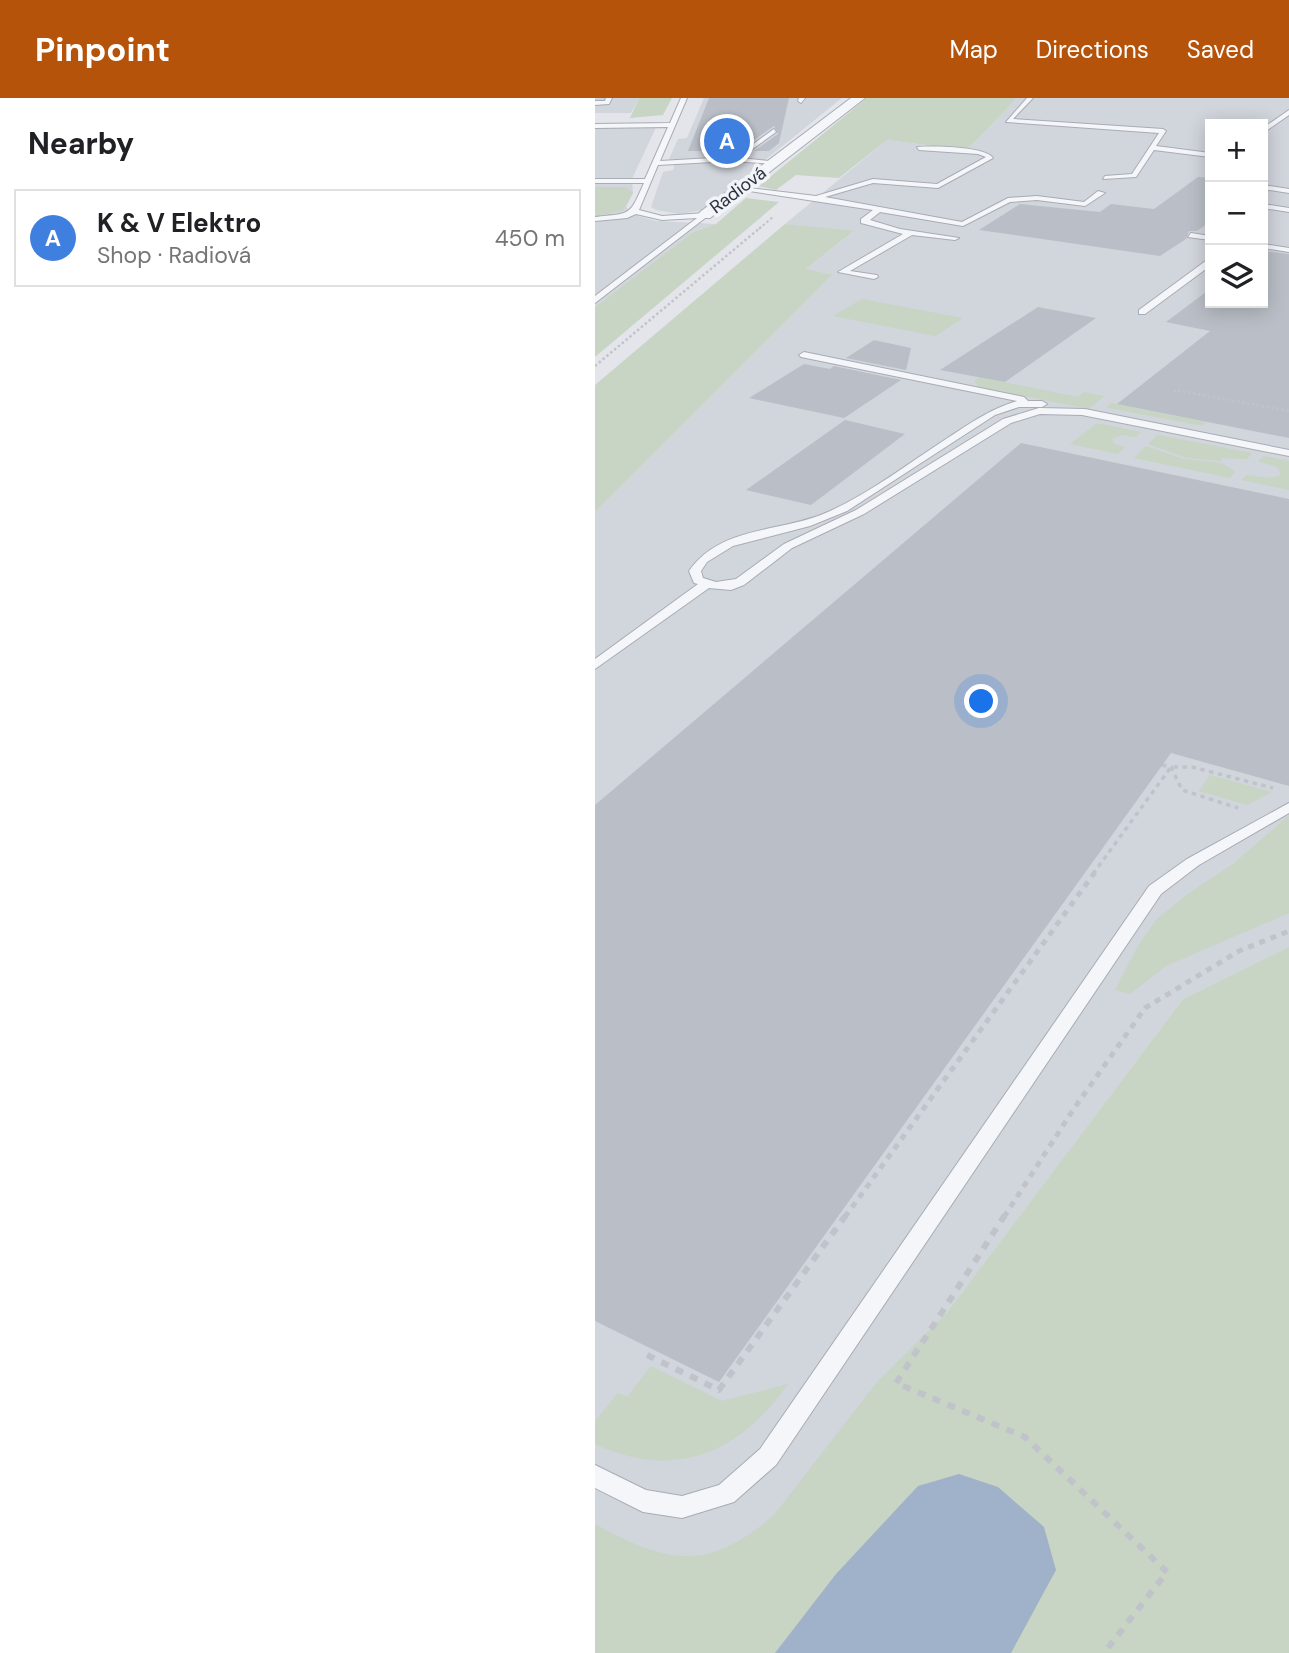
<!DOCTYPE html>
<html lang="en">
<head>
<meta charset="utf-8">
<style>
  :root { --surface:#fff; --page:#f6f6f6; --text:#202124; --muted:#757577; --line:#e0e0e0; --accent:#b45309 }
  body { margin:0; font-family:"DM Sans",sans-serif; background:var(--page); color:var(--text) }
  .controls { position:absolute; right:21px; top:21px; display:grid; overflow:hidden; border-radius:0px; box-shadow:0 4px 18px #0003 }
  .controls button { width:63px; height:63px; display:grid; place-items:center; padding:0; border:0; border-bottom:2px solid var(--line); background:var(--surface); color:var(--text); font:35px sans-serif }
  .you { position:absolute; left:387px; top:604px; width:24px; height:24px; margin:-18px; border:5px solid #fff; border-radius:50%; background:#1a73e8; box-shadow:0 0 0 10px #1a73e833 }
  .badge { display:grid; place-items:center; width:46px; height:46px; border-radius:50%; background:var(--accent); color:#fff; font-size:23px; font-weight:700 }
  .pin { position:absolute; translate:-50% -50%; border:4px solid #fff; box-shadow:0 2px 7px #0006 }
  .list { margin:0; padding:0; list-style:none }
  h2 { display:flex; justify-content:space-between; align-items:center; height:91px; margin:0; padding:0 28px; font-size:30px }
  h2 small { font-size:23px; font-weight:400; color:var(--muted) }
  .list li { display:grid; grid-template-columns:46px 1fr auto; gap:21px; align-items:center; box-sizing:border-box; height:98px; margin:0 14px 14px; padding:0 14px; border:2px solid var(--line); border-radius:0px }
  .list b { display:block; font-size:26px; white-space:nowrap }
  .list p { margin:0; font-size:23px; white-space:nowrap; color:var(--muted) }
  .list em { font-size:23px; font-style:normal; color:var(--muted) }
  .icon { flex:none; width:38px; height:38px; fill:none; stroke:currentColor; stroke-width:2; stroke-linecap:round; stroke-linejoin:round }
  .map { position:relative; flex:none; width:694px; height:1555px; overflow:hidden }
  header { display:flex; align-items:center; gap:42px; box-sizing:border-box; height:98px; padding:0 35px; background:var(--accent); color:#fff }
  header strong { font-size:33px }
  nav { display:flex; gap:38px; margin-inline-start:auto; font-size:24px }
  main { display:flex }
  aside { flex:1; background:var(--surface) }
  .map>svg:first-child { display:block }
  .built { fill:#d1d5dc; fill-rule:evenodd }
  .green { fill:#c8d4c4 }
  .water { fill:#9fb2c9 }
  .building { fill:#babfc7 }
  .lines { fill:none; stroke-linecap:round; stroke-linejoin:round }
  .service-casing { stroke:#a8acb4; stroke-width:2 }
  .minor-casing { stroke:#a8acb4; stroke-width:2 }
  .path-far4 { stroke:#c0c3c9; stroke-width:2; stroke-dasharray:2.5 2.5; stroke-linecap:butt }
  .path-far3 { stroke:#c0c3c9; stroke-width:2.5; stroke-dasharray:2.5 2.5; stroke-linecap:butt }
  .path-far2 { stroke:#c0c3c9; stroke-width:3.5; stroke-dasharray:4.5 4.5; stroke-linecap:butt }
  .path-far1 { stroke:#c0c3c9; stroke-width:5; stroke-dasharray:6 6; stroke-linecap:butt }
  .path { stroke:#c0c3c9; stroke-width:6; stroke-dasharray:8 8; stroke-linecap:butt }
  .service { fill:#f5f6f9; fill-rule:evenodd }
  .minor { fill:#f5f6f9; fill-rule:evenodd }
  .labels { text-anchor:middle; stroke-width:7; stroke-linejoin:round; paint-order:stroke }
  .far-street-label { font-size:18px; fill:#2b3342; stroke:#f2f4f8 }
</style>
</head>
<body>
<header>
<strong>Pinpoint</strong>
<nav><a>Map</a><a>Directions</a><a>Saved</a></nav>
</header>
<main>
<aside>
<h2>Nearby<small></small></h2>
<ul class="list">
<li><span class="badge" style="background:#3f7fe0">A</span><div><b>K &amp; V Elektro</b><p>Shop · Radiová</p></div><em>450 m</em></li>
</ul>
</aside>
<div class="map">
<svg width="694" height="1555" viewBox="0 0 694 1555">
  <rect width="100%" height="100%" fill="#e3e5ea"/>
  <path class="built" d="M 0,0 L 44,0 L 36,15 L 0,15 Z
    M 109,0 L 247,0 L 108,112 L 84,116 L 61,112 L 56,109 L 68,74 L 78,72 L 81,62 L 74,61 L 83,41 L 92,40 Z
    M 422,0 L 694,0 L 694,849 L 588,901 L 353,1213 L 283,1284 L 424,1348 L 0,1555 L 0,414 L 236,178 L 210,172 L 258,134 L 190,126 L 292,42 L 372,52 ZM 615,26 L 668,26 L 668,205 L 615,205 Z
    M 63,25 L 37,81 L 38,95 L 31,109 L 40,117 L 61,123 L 121,126 L 98,134 L 0,209 L 0,26 Z"/>
  <path class="green" d="M 44,0 L 77,0 L 68,17 L 35,20 Z
    M 272,0 L 422,0 L 372,52 L 292,42 L 244,80 L 201,77 L 181,92 L 164,88 Z
    M 0,89 L 31,89 L 38,95 L 28,112 L 0,119 Z
    M 151,100 L 184,104 L 0,259 L 0,209 L 98,134 L 121,126 Z
    M 190,126 L 259,133 L 211,171 L 237,177 L 0,414 L 0,287 Z
    M 267,201 L 368,220 L 340,238 L 238,218 Z
    M 384,279 L 483,299 L 489,294 L 509,298 L 494,311 L 384,289 L 379,283 Z
    M 516,305 L 611,324 L 608,327 L 602,327 L 513,310 L 512,308 Z
    M 501,326 L 507,326 L 546,334 L 541,339 L 527,337 L 517,341 L 520,346 L 530,349 L 523,356 L 475,346 Z
    M 563,337 L 657,355 L 652,361 L 627,360 L 626,363 L 592,360 L 553,346 Z
    M 551,348 L 589,361 L 627,365 L 640,374 L 635,380 L 539,360 Z
    M 669,358 L 694,363 L 694,392 L 646,382 L 651,377 L 676,380 L 686,377 L 682,369 L 663,363 Z
    M 615,677 L 677,694 L 652,707 L 604,693 Z
    M 694,717 L 694,815 L 571,868 L 535,896 L 520,892 L 544,846 L 562,821 L 594,795 L 638,766 Z
    M 694,849 L 694,1555 L 0,1555 L 0,1426 C 73,1466 112,1475 179,1417 L 282,1284 L 353,1213 L 588,901 Z
    M 56,1268 L 127,1303 L 193,1286 C 145,1355 80,1383 0,1346 L 0,1323 L 23,1295 L 32,1299 Z"/>
  <path class="water" d="M 364,1376 L 403,1389 L 449,1429 L 461,1472 L 416,1555 L 180,1555 L 241,1476 L 323,1388 Z"/>
  <path class="building" d="M 114,0 L 194,0 L 184,45 L 174,53 L 159,53 L 183,36 L 179,28 L 143,53 L 93,53 Z
    M 603,79 L 615,80 L 615,124 L 602,133 L 594,133 L 591,141 L 565,158 L 384,132 L 425,106 L 505,114 L 516,106 L 559,111 Z
    M 668,153 L 694,156 L 694,340 L 522,306 L 615,233 L 571,224 L 615,191 L 615,205 L 668,205 Z
    M 443,209 L 501,220 L 410,284 L 345,272 Z
    M 279,242 L 316,250 L 311,272 L 251,260 Z
    M 209,266 L 235,271 L 239,268 L 306,282 L 249,320 L 154,300 Z
    M 250,322 L 310,336 L 216,407 L 151,392 Z
    M 426,345 L 694,401 L 694,688 L 576,655 L 124,1284 L 0,1223 L 0,707 Z"/>
  <g class="lines">
    <defs>
      <path id="service" d="M 11,0 L 17,0 L 14,6 L 0,7 L 0,3 L 10,3 Z
        M 86,0 L 92,0 L 65,63 L 135,59 L 146,55 L 179,31 L 181,34 L 145,60 L 183,64 L 180,66 L 136,63 L 63,67 L 44,112 L 67,118 L 110,115 L 114,117 L 0,205 L 0,198 L 102,120 L 67,122 L 41,116 L 32,120 L 0,123 L 0,119 C 36,115 34,119 49,85 L 0,85 L 0,81 L 50,81 L 73,29 L 0,30 L 0,26 L 75,25 Z
        M 204,0 L 210,0 L 206,5 L 203,3 Z
        M 432,0 L 438,0 L 418,21 L 568,31 L 571,33 L 561,48 L 615,55 L 615,59 L 559,52 L 541,79 L 508,81 L 510,78 L 537,76 L 564,35 L 411,24 Z
        M 694,12 L 694,17 L 668,35 L 668,30 Z
        M 322,49 C 337,48 390,48 398,60 L 343,90 L 278,85 L 230,99 L 367,124 L 413,100 L 442,98 L 489,104 L 503,93 L 510,95 L 490,108 L 442,102 L 415,104 L 368,128 L 285,114 L 275,122 L 305,131 L 364,140 L 360,142 L 317,137 L 255,173 L 282,177 L 283,179 L 279,181 L 243,174 L 308,136 L 266,125 L 266,121 L 278,112 L 141,91 L 145,89 L 221,98 L 278,81 L 342,86 L 391,59 L 383,56 L 324,52 Z
        M 668,87 L 694,91 L 694,95 L 668,91 Z
        M 668,106 L 694,110 L 694,114 L 668,110 Z
        M 596,135 L 615,138 L 615,142 L 593,139 Z
        M 668,146 L 694,150 L 694,154 L 668,150 Z
        M 612,162 L 615,162 L 615,168 L 550,216 L 544,216 L 544,212 Z
        M 209,254 L 429,299 L 433,303 L 447,303 L 452,306 L 447,309 L 424,309 L 400,317 L 252,413 L 215,428 L 138,448 L 112,464 L 106,473 L 108,480 L 121,484 L 141,481 L 189,446 L 261,412 L 408,321 L 444,310 L 490,311 L 694,352 L 694,358 L 487,317 L 445,316 L 416,325 L 269,416 L 197,450 L 149,487 L 136,492 L 114,490 L 0,571 L 0,561 L 103,486 L 99,485 L 94,473 C 126,427 186,435 233,414 C 275,395 313,366 351,341 C 376,325 393,312 422,303 L 206,259 L 204,257 Z
        M 694,705 L 694,715 L 604,767 L 566,796 L 181,1367 L 139,1404 L 87,1420 L 48,1414 L 0,1390 L 0,1367 L 51,1392 L 87,1398 L 124,1387 L 165,1351 L 554,788 L 592,761 Z"/>
      <path id="minor" d="M 256,0 L 270,0 L 115,120 L 105,120 L 103,117 L 105,114 Z"/>
    </defs>
    <use href="#service" class="service-casing"/>
    <use href="#minor" class="minor-casing"/>
    <path class="path-far4" d="M 164,131 L 179,118"/>
    <path class="path-far3" d="M 0,268 L 166,129
      M 579,294 L 581,292 L 694,313"/>
    <path class="path-far2" d="M 567,667 L 576,669 L 587,692 L 643,710
      M 498,776 L 576,669 L 597,669 L 678,690"/>
    <path class="path-far1" d="M 250,1119 L 500,774
      M 409,1119 L 478,1012 L 550,910 L 644,853 L 694,833"/>
    <path class="path" d="M 410,1117 L 301,1285 L 430,1339 L 572,1474 L 509,1555
      M 52,1257 L 124,1292 L 251,1117"/>
    <use href="#service" class="service"/>
    <use href="#minor" class="minor"/>
  </g>
  <g class="labels">
    <g class="far-street-label">
      <text transform="translate(143 92) rotate(-37)" y="6">Radiová</text>
    </g>
  </g>
</svg>
<div class="controls">
<button>+</button>
<button>−</button>
<button><svg class="icon" aria-label="layers" viewBox="0 0 24 24"><path d="M12 4l9 5-9 5-9-5zM3 14l9 5 9-5"/></svg></button>
</div>
<div class="you"></div>
<div class="pin badge" style="left:132px;top:43px;background:#3f7fe0">A</div>
</div>
</main>
</body>
</html>
